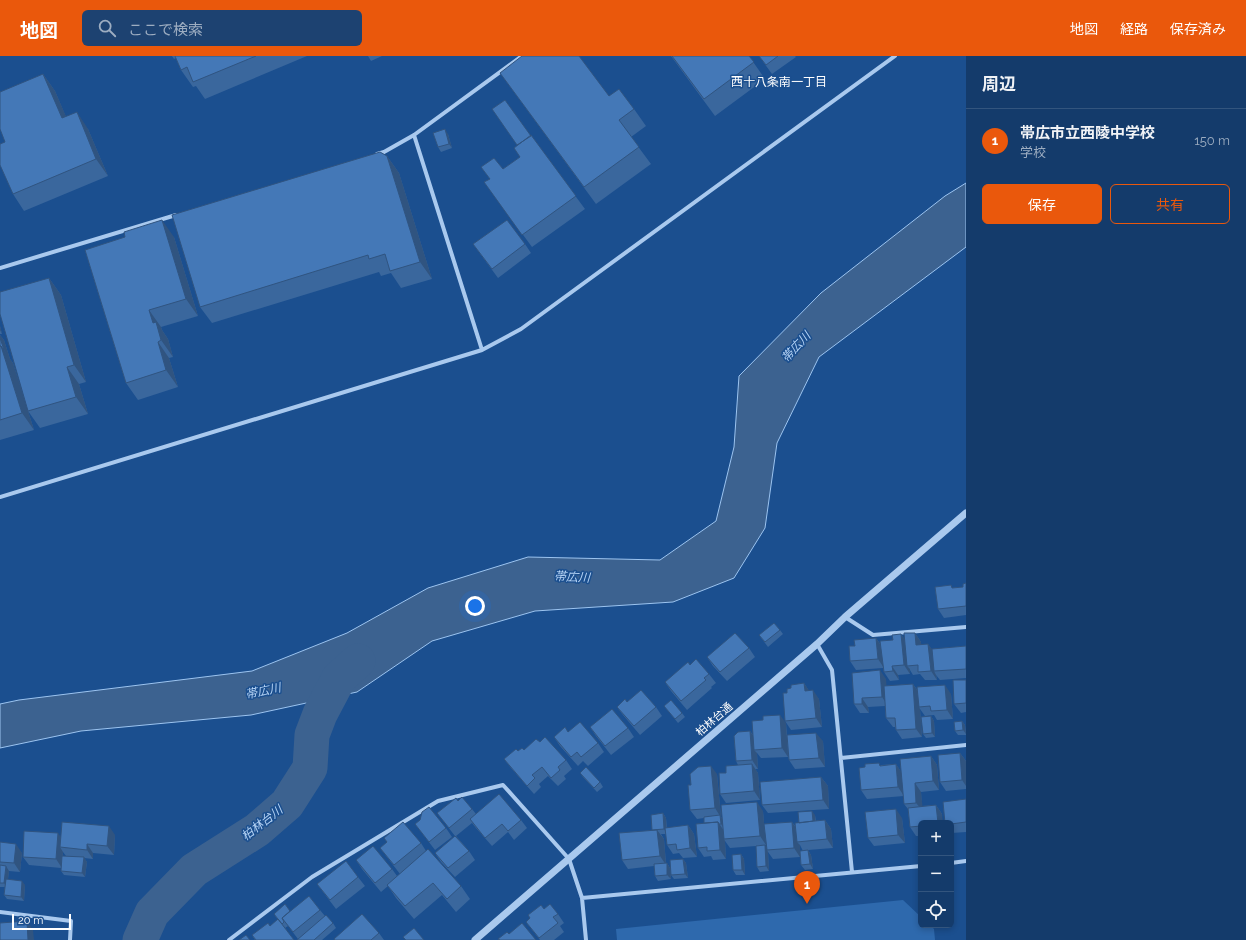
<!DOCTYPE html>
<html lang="ja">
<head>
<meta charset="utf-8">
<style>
  :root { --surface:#143b6b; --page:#1d4271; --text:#f1f3f6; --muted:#9dadc1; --line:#33557e; --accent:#ea580c }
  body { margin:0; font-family:Raleway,"Noto Sans JP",sans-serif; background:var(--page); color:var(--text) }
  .controls { position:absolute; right:12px; bottom:12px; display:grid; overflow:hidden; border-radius:6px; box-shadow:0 2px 6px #0003 }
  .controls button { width:36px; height:36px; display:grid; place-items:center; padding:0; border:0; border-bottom:1px solid var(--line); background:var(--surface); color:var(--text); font:20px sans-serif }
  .scale { position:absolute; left:12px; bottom:10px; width:59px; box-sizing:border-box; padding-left:4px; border:2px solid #fff; border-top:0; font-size:11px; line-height:14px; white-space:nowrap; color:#fff; -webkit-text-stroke:3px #1b4f8f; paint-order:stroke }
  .you { position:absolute; left:475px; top:550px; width:14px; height:14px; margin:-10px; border:3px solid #fff; border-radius:50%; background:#1a73e8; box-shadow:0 0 0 6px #1a73e833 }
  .badge { display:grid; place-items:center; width:26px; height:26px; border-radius:50%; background:var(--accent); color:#fff; font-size:13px; font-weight:700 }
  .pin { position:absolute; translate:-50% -33px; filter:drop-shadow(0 1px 2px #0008) }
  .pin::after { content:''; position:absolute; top:21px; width:14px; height:12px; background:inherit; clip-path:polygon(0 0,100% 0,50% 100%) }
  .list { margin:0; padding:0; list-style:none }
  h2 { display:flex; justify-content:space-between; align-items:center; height:52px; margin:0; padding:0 16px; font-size:17px }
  h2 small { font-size:13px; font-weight:400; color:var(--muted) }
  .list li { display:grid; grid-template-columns:26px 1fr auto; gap:12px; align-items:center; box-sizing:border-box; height:64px; padding:0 16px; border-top:1px solid var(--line) }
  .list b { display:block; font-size:15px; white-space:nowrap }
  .list p { margin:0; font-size:13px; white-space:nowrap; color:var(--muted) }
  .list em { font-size:13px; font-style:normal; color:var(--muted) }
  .actions { display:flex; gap:8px; padding:12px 16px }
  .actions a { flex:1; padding:9px 0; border:1px solid var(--accent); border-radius:6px; text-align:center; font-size:14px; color:var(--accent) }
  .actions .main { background:var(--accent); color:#fff }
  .icon { flex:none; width:22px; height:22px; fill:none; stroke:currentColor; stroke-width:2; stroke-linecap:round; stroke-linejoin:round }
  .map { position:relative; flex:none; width:966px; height:884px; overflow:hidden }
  header { display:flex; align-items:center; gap:24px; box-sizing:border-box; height:56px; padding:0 20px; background:var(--accent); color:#fff }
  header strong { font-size:19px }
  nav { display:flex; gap:22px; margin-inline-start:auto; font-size:14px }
  .search { width:280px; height:36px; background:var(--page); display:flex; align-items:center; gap:10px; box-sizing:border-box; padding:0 14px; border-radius:6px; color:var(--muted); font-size:15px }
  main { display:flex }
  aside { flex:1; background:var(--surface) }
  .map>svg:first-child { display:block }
  .green { fill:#2e69ad }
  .water { fill:#3c6290; stroke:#9cc4f0 }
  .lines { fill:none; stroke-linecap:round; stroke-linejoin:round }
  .river { stroke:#3c6290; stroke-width:35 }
  .minor { stroke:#a9c9ee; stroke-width:4 }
  .tertiary { stroke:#a9c9ee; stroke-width:7 }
  .wall { fill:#3a679d; fill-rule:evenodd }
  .shaded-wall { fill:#305480 }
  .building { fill:#4478b7; stroke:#305480 }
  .labels { text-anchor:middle; stroke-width:3; stroke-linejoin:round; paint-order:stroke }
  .street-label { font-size:11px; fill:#fff; stroke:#1b4f8f }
  .neighbourhood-label { font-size:12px; fill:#fff; stroke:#1b4f8f }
  .water-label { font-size:12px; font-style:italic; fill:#b5d3f5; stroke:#1b4f8f }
</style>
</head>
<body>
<header>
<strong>地図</strong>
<div class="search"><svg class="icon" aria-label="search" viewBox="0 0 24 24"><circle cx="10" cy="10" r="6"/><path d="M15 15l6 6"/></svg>ここで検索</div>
<nav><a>地図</a><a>経路</a><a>保存済み</a></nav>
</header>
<main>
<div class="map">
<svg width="966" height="884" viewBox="0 0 966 884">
  <rect width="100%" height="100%" fill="#1b4f8f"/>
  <path class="green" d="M 903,844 L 921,861 L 921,869 L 930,869 L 934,873 L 935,884 L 617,884 L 616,873 Z"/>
  <path class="water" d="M 966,127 L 966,191 L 819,301 L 777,387 L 765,472 L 734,522 L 673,546 L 535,555 L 432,585 L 357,636 L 251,659 L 81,675 L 0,692 L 0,648 L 19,644 L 252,615 L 347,577 L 428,532 L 528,501 L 660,504 L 716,465 L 734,391 L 739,320 L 821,237 L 945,140 Z"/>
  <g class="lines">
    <path class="river" d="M 140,884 L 152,857 L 194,814 L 257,774 L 287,748 L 310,712 L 312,679 L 320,658 L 339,622 L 358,605"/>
    <path class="minor" d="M 414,79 L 482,294
      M 377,98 L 384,96 L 414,79 L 522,0
      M 0,212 L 176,159
      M 0,441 L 482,294 L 521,273 L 895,0
      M 845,561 L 873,579 L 966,571
      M 817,588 L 832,614 L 852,816
      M 841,702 L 966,689
      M 951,807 L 966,805
      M 582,842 L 921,810
      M 0,856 L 71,865 L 70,884
      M 229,884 L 312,821 L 438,745 L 503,729 L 569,803 L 582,842 L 586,884"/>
    <path class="tertiary" d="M 475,884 L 817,588 L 845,561 L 966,457"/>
  </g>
  <path class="wall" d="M 172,0 L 307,0 L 205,43 L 196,30 L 193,31 L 181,14 L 176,2 L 174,3 Z
    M 368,0 L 382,0 L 371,5 Z
    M 671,0 L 749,0 L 765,23 L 715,60 Z
    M 759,0 L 795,0 L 796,1 L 772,18 Z
    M 500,17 L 609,40 L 634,53 L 646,70 L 631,81 L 651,108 L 596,148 Z
    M 43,18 L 55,35 L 66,61 L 88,73 L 108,120 L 24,155 L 13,138 L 5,86 Z
    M 448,78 L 452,92 L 441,96 L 438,91 Z
    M 531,80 L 585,153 L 532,191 L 484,126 L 490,123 L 481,111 L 503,113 L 520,101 Z
    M 387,100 L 399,117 L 432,223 L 401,232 L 391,217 L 381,220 L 379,216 L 212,267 L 200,251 Z
    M 174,181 L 198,260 L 161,271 L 162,274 L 168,283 L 173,301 L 169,302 L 178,331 L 138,344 L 126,327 L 85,194 Z
    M 473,188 L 525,188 L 531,197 L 498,222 Z
    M 49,222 L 61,239 L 86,326 L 79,328 L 88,358 L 40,372 L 28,355 Z
    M 0,270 L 2,278 L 0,278 Z
    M 0,279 L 4,284 L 10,303 L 13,307 L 34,374 L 0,384 Z
    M 966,527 L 966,559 L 944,562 L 938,553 L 953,532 L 963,531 Z
    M 780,574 L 783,578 L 768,591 L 759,579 Z
    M 915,577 L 921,586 L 921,589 L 928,588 L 932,594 L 966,590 L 966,622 L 940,624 L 936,619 L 937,624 L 925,624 L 920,618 L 913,619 L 910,614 L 910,618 L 898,619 L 899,624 L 890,625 L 884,616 L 883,612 L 856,614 L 850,605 L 855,590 L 876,582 L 881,589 L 893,584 L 901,578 L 905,584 Z
    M 749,592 L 755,601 L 727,625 L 713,610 L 707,601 Z
    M 690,609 L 709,618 L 716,627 L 711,631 L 712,632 L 687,654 L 671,635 L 665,626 Z
    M 886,623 L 886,630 L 913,628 L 918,635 L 951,638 L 953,663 L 937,664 L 934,659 L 925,660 L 920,653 L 922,681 L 902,683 L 896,674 L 895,671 L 893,671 L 886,662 L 885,650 L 868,651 L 869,657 L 860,657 L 854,648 Z
    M 966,624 L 966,656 L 961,657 L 954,648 Z
    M 804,627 L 809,635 L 819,643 L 822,671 L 791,674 L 785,665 L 787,637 L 791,632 Z
    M 627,646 L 656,651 L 662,660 L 640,679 L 623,659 L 617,651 Z
    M 664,650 L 682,657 L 685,661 L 678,667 Z
    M 931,660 L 934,665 L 935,681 L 926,682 L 923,678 Z
    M 763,664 L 786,667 L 787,679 L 823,685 L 825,711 L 795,713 L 789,704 L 787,686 L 788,701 L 761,702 L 757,697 L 758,713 L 755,713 L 758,717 L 760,744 L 726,747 L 720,738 L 726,717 L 738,709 L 736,705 L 750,675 L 754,680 Z
    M 962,665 L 965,669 L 966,679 L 958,679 L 955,675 Z
    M 590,671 L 628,672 L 634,681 L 611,699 L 596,680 Z
    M 568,676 L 598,687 L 604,696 L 588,710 L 583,705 L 578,710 L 560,690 L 554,681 Z
    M 540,686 L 566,704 L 572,713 L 564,720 L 566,723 L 558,730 L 548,720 L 539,728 L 541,731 L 534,738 L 511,712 L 504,703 L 518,695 L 524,694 Z
    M 960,697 L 966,705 L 966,733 L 946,735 L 940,726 Z
    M 931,700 L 937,709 L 939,734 L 921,736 L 922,750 L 936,749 L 942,758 L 921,767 L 921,780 L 916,780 L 910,771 L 908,753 L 904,748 L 904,740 L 867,743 L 861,734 L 881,709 L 896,708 L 901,716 Z
    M 580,717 L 600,726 L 603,731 L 597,736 L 583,721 Z
    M 717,718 L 721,761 L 722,762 L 763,755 L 766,789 L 762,789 L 765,789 L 766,791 L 792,766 L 796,771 L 799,767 L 815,759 L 816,765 L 825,764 L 831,773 L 833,792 L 808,794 L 811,799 L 813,813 L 805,814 L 801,809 L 800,801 L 773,803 L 768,796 L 769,815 L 760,816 L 757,811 L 756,790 L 730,792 L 725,785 L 726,803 L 713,804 L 711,800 L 704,801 L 698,792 L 704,767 L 704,762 L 697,763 L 690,754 L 691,729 ZM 800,789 L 803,795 L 800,795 Z
    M 821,721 L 828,730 L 829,753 L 768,757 L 762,749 Z
    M 966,743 L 966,776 L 952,777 L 951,767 Z
    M 458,745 L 472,753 L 476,758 L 521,764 L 527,772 L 514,784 L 508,776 L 492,790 L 476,772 L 472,767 L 456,780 L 469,795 L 475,804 L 455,821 L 441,806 L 435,797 L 455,780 L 437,757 Z
    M 663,757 L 666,762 L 667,772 L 688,769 L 694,778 L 697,801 L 683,802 L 679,797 L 673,798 L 667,789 L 666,778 L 661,778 L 664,783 L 666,807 L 667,807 L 670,812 L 671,823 L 658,825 L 655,820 L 654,810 L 628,813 L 622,804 L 652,774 Z
    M 902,762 L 905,787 L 874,790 L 868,782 Z
    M 415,768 L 446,772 L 452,781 L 435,794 Z
    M 115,779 L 114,799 L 93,797 L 93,803 L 84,802 L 87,806 L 85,821 L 64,819 L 61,815 L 61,812 L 29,809 L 23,801 L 61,781 ZM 63,796 L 66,800 L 63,800 Z
    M 384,782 L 421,787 L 426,795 L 461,830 L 470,843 L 456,856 L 442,839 L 414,863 L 396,842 L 388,830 L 381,836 L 362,813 L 356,804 L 392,813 L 397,820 L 400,818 L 380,792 L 387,786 Z
    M 0,786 L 22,797 L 20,816 L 9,815 L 8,823 L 25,829 L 24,845 L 7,843 L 4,839 L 5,831 L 0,831 Z
    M 741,798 L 744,803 L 745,819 L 736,819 L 733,814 Z
    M 683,803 L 686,807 L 688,822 L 674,823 L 671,819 Z
    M 358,821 L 365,830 L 336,853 L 317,828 Z
    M 544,853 L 558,858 L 564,867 L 560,870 L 564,876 L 554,884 L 540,884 L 526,866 Z
    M 320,854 L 325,860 L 333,867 L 336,872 L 322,884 L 297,884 L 298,883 L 288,870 L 285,872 L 294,884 L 255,884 L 252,879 L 270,870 L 278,864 L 274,858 L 290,855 Z
    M 379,877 L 384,884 L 335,884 Z"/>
  <path class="shaded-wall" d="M 43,18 L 55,35 L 74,79 L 62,62 Z
    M 77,56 L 88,73 L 108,120 L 96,103 Z
    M 445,73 L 448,78 L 452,92 L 449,88 Z
    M 387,100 L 399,117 L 432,223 L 420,206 Z
    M 162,164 L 174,181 L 198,260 L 186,243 Z
    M 49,222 L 61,239 L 86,326 L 74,309 Z
    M 149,254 L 161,271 L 162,274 L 168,283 L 173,301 L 161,284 L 153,267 Z
    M 0,270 L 2,278 L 0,274 Z
    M 0,279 L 4,284 L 10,303 L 4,294 L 0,282 Z
    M 158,286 L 169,302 L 178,331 L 166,314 Z
    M 1,290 L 13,307 L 34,374 L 22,357 Z
    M 67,311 L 79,328 L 88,358 L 76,341 Z
    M 915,577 L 921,586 L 922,598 L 916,589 Z
    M 901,578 L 907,587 L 907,610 L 910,613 L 910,618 L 904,609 Z
    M 876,582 L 882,591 L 884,612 L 878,603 Z
    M 928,588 L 935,597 L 934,615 L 936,619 L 937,624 L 931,615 Z
    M 892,610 L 898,619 L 899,624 L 893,615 Z
    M 880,614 L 886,623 L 888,650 L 882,641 Z
    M 804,627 L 810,636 L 805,635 Z
    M 913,628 L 919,637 L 919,651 L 920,653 L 922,681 L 916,673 Z
    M 945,629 L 951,638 L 953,663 L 947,654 Z
    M 813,634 L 819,643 L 822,671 L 816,662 Z
    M 862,642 L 868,651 L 869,657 L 862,648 Z
    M 780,659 L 786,667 L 788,701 L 782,692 Z
    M 931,660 L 934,665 L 935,681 L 932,677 Z
    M 962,665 L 965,669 L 966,678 L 963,674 Z
    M 750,675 L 756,684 L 754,694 L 757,697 L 758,713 L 752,704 Z
    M 816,677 L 823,685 L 825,711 L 819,702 Z
    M 960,697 L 966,705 L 966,730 L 962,724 Z
    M 931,700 L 937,709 L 939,734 L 933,725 Z
    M 752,708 L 758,717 L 760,744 L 754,735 Z
    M 896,708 L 902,717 L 904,740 L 898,731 Z
    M 711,710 L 717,718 L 721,761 L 723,764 L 724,772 L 721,768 L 720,760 L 715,752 Z
    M 821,721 L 828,730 L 829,753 L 823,744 Z
    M 915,727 L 921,736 L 923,755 L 916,747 Z
    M 757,746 L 763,755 L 766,789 L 760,780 Z
    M 936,749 L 942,758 L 943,767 L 938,767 Z
    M 896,753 L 902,762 L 905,787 L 898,779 Z
    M 812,755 L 815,759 L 816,771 L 813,767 Z
    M 663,757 L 666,762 L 667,778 L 664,773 Z
    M 825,764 L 831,773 L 833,792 L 827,783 Z
    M 718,766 L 724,775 L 724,783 L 725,785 L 726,803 L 720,794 Z
    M 792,766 L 798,775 L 797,786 L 800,789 L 800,801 L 794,792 Z
    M 688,769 L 694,778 L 697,801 L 690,792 Z
    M 109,770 L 115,779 L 114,799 L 107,790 Z
    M 657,774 L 664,783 L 666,809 L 660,800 Z
    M 58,777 L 64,786 L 60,791 L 63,796 L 62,812 L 56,803 Z
    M 16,788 L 22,797 L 20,816 L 14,807 Z
    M 87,788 L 93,797 L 93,803 L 87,794 Z
    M 765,789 L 768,794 L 767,794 L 768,796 L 769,815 L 766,810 Z
    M 808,794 L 811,799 L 813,813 L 810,808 Z
    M 741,798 L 744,803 L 745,819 L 742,814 Z
    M 84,801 L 87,806 L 85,821 L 82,817 Z
    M 683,803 L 686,807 L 688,822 L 685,818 Z
    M 667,807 L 670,812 L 671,823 L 667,819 Z
    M 6,810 L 9,815 L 7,832 L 4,827 Z
    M 22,825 L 25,829 L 24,845 L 21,841 Z
    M 27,865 L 33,874 L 34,884 L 28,884 Z"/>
  <path class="building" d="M 175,0 L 256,0 L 193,26 L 187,11 L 181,14 Z
    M 522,0 L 579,0 L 609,40 L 619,33 L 634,53 L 619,64 L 639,91 L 584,131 L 500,17 Z
    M 672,0 L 749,0 L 754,6 L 704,43 Z
    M 759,0 L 778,0 L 766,9 Z
    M 43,18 L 62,62 L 77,56 L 96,103 L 13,138 L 0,109 L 0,88 L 5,86 L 0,73 L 0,36 Z
    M 505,44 L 531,80 L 517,89 L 492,53 Z
    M 445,73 L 449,88 L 438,91 L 433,77 Z
    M 531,79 L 576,140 L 522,179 L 484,126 L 490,123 L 481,111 L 494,102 L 503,113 L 520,101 L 514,92 Z
    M 380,96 L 387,100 L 420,206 L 390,215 L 385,198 L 369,203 L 368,199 L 200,251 L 172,159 Z
    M 162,164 L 186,243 L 149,254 L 153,267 L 156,266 L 161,284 L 158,286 L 166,314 L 126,327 L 85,194 L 125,181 L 124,176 Z
    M 507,164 L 525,188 L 492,213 L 473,188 Z
    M 49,222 L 74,309 L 67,311 L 76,341 L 28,355 L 0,258 L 0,236 Z
    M 0,282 L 4,294 L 1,290 L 0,290 Z
    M 0,290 L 1,290 L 22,357 L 0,364 Z
    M 966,527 L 966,550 L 938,553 L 935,531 L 951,529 L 952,532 L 963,531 L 963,528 Z
    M 774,567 L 780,574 L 765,586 L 759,579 Z
    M 735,577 L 749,592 L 720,616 L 707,601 Z
    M 904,577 L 915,577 L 916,589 L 928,588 L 931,615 L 918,616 L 918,609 L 907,610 Z
    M 901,578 L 904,609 L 892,610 L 893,615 L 884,616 L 880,585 L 893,584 L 892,579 Z
    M 876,582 L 878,603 L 850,605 L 849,590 L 855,590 L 854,584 Z
    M 966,590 L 966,613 L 934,615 L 932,593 Z
    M 696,603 L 709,618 L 704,622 L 706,624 L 681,645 L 665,626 L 688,606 L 690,609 Z
    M 880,614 L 882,641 L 862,642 L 862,648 L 854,648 L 852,617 Z
    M 953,624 L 966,624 L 966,647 L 954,648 Z
    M 804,627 L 805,635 L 813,634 L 816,662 L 785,665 L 783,637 L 787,637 L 787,633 L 791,632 L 791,629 Z
    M 913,628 L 916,673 L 896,674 L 895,662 L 886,662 L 884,630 Z
    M 945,629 L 947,654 L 931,655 L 930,650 L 919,651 L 917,631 Z
    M 641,634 L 656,651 L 634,670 L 617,651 L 625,643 L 627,646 Z
    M 671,644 L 682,657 L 675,663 L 664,650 Z
    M 612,653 L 628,672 L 605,690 L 590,671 Z
    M 780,659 L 782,692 L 754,694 L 752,665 L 763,664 L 763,660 Z
    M 931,660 L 932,677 L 923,678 L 921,661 Z
    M 962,665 L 963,674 L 955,675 L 954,666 Z
    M 580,666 L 598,687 L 581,701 L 577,696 L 571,701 L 554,681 L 565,671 L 568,676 Z
    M 750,675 L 752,704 L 736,705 L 734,680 L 738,676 Z
    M 816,677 L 819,702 L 789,704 L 787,679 Z
    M 545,681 L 566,704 L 558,711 L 560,714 L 551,722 L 542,711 L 532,719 L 535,722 L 527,730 L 504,703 L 516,693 L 518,695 L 522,692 L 524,694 L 536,683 L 540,686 Z
    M 960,697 L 962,724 L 940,726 L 938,699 Z
    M 931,700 L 933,725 L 915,727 L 916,747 L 904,748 L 900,703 Z
    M 879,707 L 880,710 L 896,708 L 898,731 L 861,734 L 859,712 L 865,711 L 865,708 Z
    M 752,708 L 754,735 L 720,738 L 719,717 L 726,717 L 726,710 Z
    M 711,710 L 715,752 L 690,754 L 688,729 L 691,729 L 690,718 L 698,711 Z
    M 586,711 L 600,726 L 594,732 L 580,717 Z
    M 821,721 L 823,744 L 762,749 L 760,726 Z
    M 499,738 L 521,764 L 508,775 L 502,768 L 485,782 L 470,763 Z
    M 462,741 L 472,753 L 449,772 L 437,757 L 456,742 L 458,745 Z
    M 966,743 L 966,766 L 951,768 L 951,767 L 945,767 L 943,746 Z
    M 757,746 L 760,780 L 724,783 L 721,749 Z
    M 936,749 L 938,767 L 921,767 L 921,770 L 910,771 L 908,752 Z
    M 429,751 L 446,772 L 429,786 L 415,768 L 420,764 L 422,756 Z
    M 896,753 L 898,779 L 868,782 L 865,756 Z
    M 812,755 L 813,765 L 799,767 L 798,756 Z
    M 663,757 L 664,773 L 652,774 L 651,759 Z
    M 720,759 L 721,768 L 719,768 L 718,766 L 704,767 L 704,761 Z
    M 825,764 L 827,783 L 797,786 L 795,767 Z
    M 62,766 L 109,770 L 107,790 L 87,788 L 87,794 L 60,791 Z
    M 403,766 L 421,787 L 394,809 L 380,792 L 387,786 L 384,782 Z
    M 718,766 L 720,794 L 707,795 L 707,791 L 698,792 L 696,768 Z
    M 792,766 L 794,792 L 767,794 L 764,768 Z
    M 688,769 L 690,792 L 677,794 L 676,788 L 667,789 L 665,772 Z
    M 657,774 L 660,800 L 622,804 L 619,777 Z
    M 24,775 L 58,777 L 56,803 L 23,801 Z
    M 455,780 L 469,795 L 448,812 L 435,797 Z
    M 0,786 L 16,788 L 14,807 L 0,806 Z
    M 765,789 L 766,810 L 757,811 L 756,790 Z
    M 373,790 L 392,813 L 375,827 L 356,804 Z
    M 428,793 L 461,830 L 447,843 L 433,827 L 405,850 L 387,829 Z
    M 808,794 L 810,808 L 801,809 L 800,795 Z
    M 741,798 L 742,814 L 733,814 L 732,799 Z
    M 62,800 L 84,801 L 82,817 L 61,815 Z
    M 683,803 L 685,818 L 671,819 L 670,804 Z
    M 346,805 L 358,821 L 330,844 L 317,828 Z
    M 667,807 L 667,819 L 655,820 L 654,808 Z
    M 0,809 L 6,810 L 4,827 L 0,827 Z
    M 6,823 L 22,825 L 21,841 L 4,839 Z
    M 309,840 L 320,854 L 293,876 L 282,862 Z
    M 285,848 L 290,855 L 282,862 L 284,866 L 282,868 L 274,858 Z
    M 550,848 L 558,858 L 553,861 L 558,867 L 539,882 L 526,866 L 530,862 L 528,859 L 541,849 L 544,853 Z
    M 362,858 L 379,877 L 371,884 L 335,884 L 334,883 Z
    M 326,859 L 333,867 L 314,884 L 297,884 Z
    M 278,863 L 294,884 L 256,884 L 252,879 L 268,867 L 270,870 Z
    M 27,865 L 28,884 L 0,884 L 0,867 Z
    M 522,867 L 536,884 L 500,884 L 498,883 L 507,876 L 509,878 Z
    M 414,872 L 424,884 L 406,884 L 403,881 Z
    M 246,879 L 250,884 L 239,884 Z"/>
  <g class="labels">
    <g class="street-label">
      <text transform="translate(714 663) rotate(-41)" y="4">柏林台通</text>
    </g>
    <g class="neighbourhood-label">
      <text x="779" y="30">西十八条南一丁目</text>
    </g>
    <g class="water-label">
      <text transform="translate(796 291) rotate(-47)" y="4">帯広川</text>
      <text transform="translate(572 521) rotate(3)" y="4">帯広川</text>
      <text transform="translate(263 635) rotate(-12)" y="4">帯広川</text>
      <text transform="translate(262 767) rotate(-38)" y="4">柏林台川</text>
    </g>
  </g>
</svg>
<div class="controls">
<button>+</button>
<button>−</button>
<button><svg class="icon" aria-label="locate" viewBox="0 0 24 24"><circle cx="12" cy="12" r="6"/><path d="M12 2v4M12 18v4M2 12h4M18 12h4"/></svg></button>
</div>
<div class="scale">20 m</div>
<div class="you"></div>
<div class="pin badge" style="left:807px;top:848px">1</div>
</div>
<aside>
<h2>周辺<small></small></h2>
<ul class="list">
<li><span class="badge">1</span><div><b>帯広市立西陵中学校</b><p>学校</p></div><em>150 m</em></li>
</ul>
<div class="actions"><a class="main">保存</a><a>共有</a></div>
</aside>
</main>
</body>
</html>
